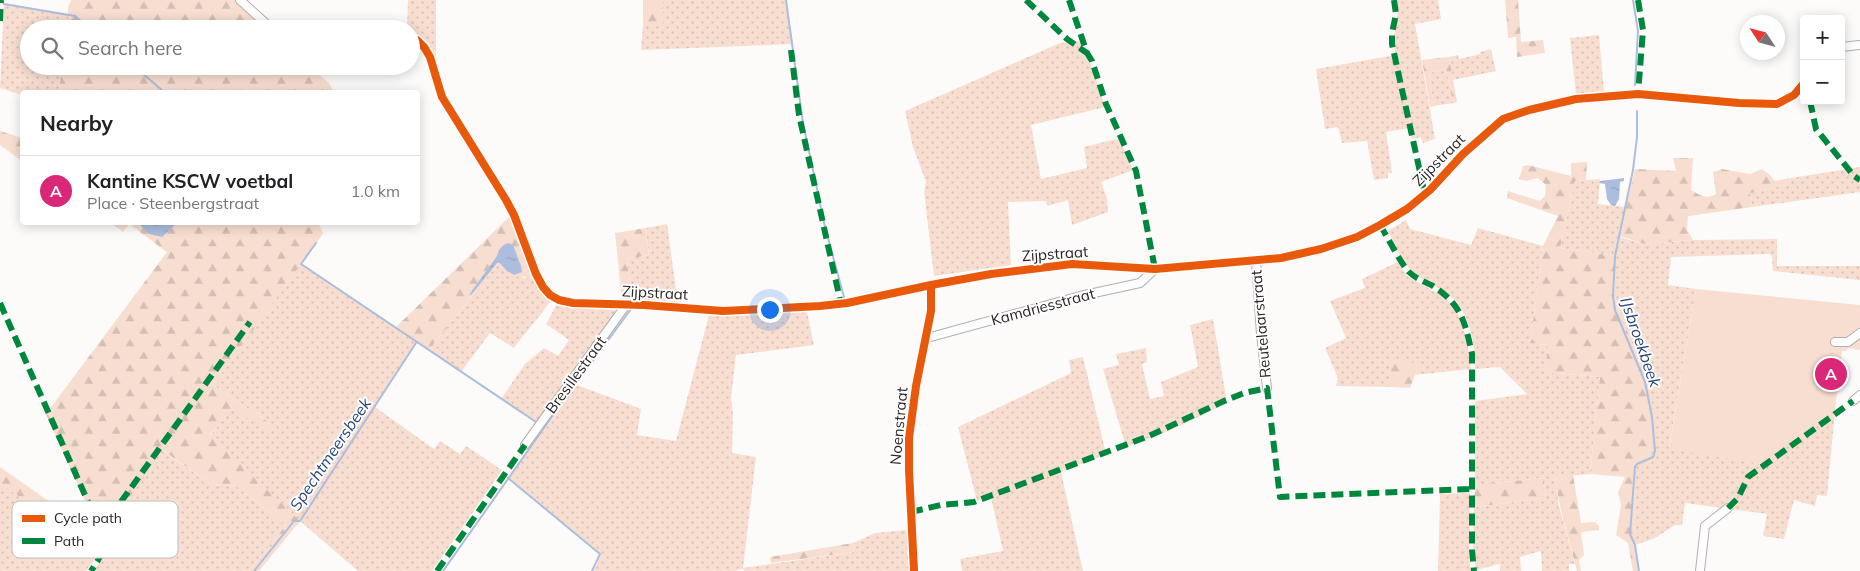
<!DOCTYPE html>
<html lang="en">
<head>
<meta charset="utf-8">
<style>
  :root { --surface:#fff; --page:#f2f2f2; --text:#202124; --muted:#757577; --line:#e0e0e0; --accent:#db2777 }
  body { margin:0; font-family:Mulish,sans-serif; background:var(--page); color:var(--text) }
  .controls { position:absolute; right:15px; top:15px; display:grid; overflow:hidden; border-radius:5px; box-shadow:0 2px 12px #0003 }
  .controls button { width:45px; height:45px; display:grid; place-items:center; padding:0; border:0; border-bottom:1px solid var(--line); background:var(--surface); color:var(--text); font:25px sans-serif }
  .compass { position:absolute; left:1740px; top:15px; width:45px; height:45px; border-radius:50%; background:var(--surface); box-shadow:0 2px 12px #0003; rotate:306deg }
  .you { position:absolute; left:769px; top:309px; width:18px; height:18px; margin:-12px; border:4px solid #fff; border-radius:50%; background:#1a73e8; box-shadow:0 0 0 8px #1a73e833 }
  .badge { display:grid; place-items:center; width:32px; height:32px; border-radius:50%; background:var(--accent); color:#fff; font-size:16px; font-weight:700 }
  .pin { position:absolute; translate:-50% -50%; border:2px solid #fff; box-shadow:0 1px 5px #0006 }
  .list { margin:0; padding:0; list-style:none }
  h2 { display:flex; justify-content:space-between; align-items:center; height:65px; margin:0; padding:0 20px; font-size:21px }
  h2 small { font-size:16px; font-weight:400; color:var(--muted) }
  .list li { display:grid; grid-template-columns:32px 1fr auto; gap:15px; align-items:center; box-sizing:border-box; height:70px; padding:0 20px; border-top:1px solid var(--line) }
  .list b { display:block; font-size:19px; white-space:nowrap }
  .list p { margin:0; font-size:16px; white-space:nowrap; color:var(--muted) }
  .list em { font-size:16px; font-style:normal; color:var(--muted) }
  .icon { flex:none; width:28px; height:28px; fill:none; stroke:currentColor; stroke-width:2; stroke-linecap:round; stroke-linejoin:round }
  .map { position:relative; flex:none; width:1860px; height:571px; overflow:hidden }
  .search { position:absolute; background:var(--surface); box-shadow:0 2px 12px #0003; left:20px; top:20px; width:400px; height:55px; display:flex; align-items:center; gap:12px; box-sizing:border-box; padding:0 18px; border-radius:28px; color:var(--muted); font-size:19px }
  .panel { position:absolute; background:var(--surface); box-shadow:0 2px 12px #0003; left:20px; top:90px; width:400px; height:135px; border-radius:5px }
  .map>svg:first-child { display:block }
  .grass { fill:url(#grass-dots) }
  .forest { fill:url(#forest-firs) }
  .pitch { fill:#f8ded1 }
  .water { fill:url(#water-ripples) }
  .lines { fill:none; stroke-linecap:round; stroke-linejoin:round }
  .stream { stroke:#acbedd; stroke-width:2 }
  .street-casing { stroke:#b1aead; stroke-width:10 }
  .street { stroke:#fffefe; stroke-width:8 }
  .quiet { stroke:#00873e; stroke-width:6; stroke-dasharray:12 6; stroke-linecap:butt }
  .cycleway-casing { stroke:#fff; stroke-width:11 }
  .cycleway { stroke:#e8590c; stroke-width:8 }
  .labels { text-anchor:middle; stroke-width:4; stroke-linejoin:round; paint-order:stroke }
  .street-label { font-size:15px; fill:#292524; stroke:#fff }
  .water-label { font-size:16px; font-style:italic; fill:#25457d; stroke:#fff }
  .key { fill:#fff; stroke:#bfbebd; stroke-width:1 }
  .key-label { font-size:14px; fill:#292524 }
</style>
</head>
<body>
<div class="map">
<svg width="1860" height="571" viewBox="0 0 1860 571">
  <defs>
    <pattern id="grass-dots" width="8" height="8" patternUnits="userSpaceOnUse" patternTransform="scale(1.25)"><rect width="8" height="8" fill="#f8ded1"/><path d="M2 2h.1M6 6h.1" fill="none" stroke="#d5beb3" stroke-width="1.8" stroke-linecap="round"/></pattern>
    <pattern id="forest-firs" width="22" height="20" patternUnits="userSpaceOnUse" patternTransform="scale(1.25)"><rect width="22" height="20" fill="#f8ded1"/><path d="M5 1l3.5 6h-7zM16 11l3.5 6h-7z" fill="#d5beb3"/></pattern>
    <pattern id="water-ripples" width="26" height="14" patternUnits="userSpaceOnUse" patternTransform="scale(1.25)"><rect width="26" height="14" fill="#acbedd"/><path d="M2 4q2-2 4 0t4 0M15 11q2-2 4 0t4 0" fill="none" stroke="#94a3be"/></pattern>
  </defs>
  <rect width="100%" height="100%" fill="#fdfbfa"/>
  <path class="grass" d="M 408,0 L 436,0 L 436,63 L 434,64 C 429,50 426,39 411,35 L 411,29 L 407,29 Z
    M 663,0 L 786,0 L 793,44 L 641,50 L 643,25 L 663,24 Z
    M 1395,0 L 1438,0 L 1441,19 L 1415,24 L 1435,139 L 1423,143 L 1421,137 L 1412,139 L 1410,128 L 1386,132 L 1392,173 L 1388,173 L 1388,178 L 1374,180 L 1367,141 L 1342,143 L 1338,127 L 1325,129 L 1316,69 L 1396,55 L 1393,42 L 1398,13 Z
    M 4,4 L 68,14 L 68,29 L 29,29 L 29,66 L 62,66 L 59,92 L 22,92 L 22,95 L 0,88 Z
    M 1599,35 L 1604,92 L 1576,94 L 1570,38 Z
    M 1080,41 L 1093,70 L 1105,107 L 1031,125 L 1041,179 L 1087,168 L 1084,147 L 1116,139 L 1120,141 L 1133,170 L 1101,182 L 1107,198 L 1108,212 L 1072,225 L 1068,200 L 1047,206 L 1046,201 L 1008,202 L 1011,265 L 934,276 L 924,191 L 926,182 L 913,147 L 905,111 L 1060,43 Z
    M 1491,49 L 1496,71 L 1453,80 L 1449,57 L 1458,55 L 1459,59 L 1480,54 L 1480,52 Z
    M 1446,69 L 1453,103 L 1434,106 L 1429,73 Z
    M 1860,167 L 1860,192 L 1752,207 L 1750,193 L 1786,185 L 1785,179 Z
    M 1600,179 L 1598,204 L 1626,207 L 1619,237 L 1645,244 L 1693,240 L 1777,239 L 1777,266 L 1860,266 L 1860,280 L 1773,271 L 1772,256 L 1769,254 L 1671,257 L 1668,285 L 1696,289 L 1669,448 L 1763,464 L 1835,410 L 1827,496 L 1817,495 L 1815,506 L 1794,500 L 1784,539 L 1763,536 L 1767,514 L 1685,503 L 1682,525 L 1675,525 L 1655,538 L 1635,545 L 1634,523 L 1635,467 L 1619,312 L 1614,294 L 1616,256 L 1560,248 L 1575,181 Z
    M 1406,220 L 1410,229 L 1471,245 L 1478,228 L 1543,246 L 1530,343 L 1548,345 L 1545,372 L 1600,377 L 1590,474 L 1555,477 L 1559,506 L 1575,564 L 1569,564 L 1569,571 L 1542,571 L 1541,551 L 1520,557 L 1521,571 L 1500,571 L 1500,564 L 1476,570 L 1473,549 L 1474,507 L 1546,498 L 1544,478 L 1475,485 L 1475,401 L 1527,394 L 1500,367 L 1475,369 C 1475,341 1470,309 1445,292 C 1435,285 1421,280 1412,271 C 1401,261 1395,244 1388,231 Z
    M 667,224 L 678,305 L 632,301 L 627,259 L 649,255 L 646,228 Z
    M 500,261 L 524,278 L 532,277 L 538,287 L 551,300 C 540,317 526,331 514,348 L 490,333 L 461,372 L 429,350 Z
    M 1398,262 L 1407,276 L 1446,298 L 1456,309 L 1466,336 L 1471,369 L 1415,375 L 1419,365 L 1391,361 L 1391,387 L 1336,386 L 1338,378 L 1325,348 L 1346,338 L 1330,301 L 1365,288 L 1362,279 Z
    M 301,263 L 417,341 L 375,407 L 434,449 L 440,441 L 460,454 L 466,446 L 502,470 L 432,571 L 358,571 L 300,521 L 210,436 L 233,407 L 266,430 L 271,424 L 213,385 Z
    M 557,304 L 581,308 L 615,310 L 615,314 L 536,422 L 501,399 L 525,364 L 544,348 L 558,356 L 569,340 L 546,324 Z
    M 807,312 L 814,345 L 736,355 L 731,398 L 733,413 L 732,453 L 756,457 L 743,568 L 854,552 L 853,543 L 875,533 L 907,530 L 910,571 L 744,571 L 743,569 L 733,571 L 594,571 L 601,554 L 509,478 L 577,385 L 641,409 L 637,435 L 676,441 L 709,315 Z
    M 1213,319 L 1227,403 L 1173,429 L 1126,447 L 1103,369 L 1119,365 L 1116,354 L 1146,348 L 1147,362 L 1142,364 L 1150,399 L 1164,396 L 1161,382 L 1198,367 L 1190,325 Z
    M 1083,357 L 1106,454 L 1061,472 L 1083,571 L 962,571 L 960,559 L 1003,551 L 991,497 L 977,501 L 958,427 L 1071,373 L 1069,360 Z
    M 161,450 L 211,484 L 236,486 L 286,525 L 249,571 L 94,571 L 107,550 L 105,534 Z
    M 0,483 L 86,543 L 93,532 L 102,539 L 100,551 L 86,571 L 0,571 Z
    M 1470,493 L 1469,557 L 1471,571 L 1438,571 L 1440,494 Z"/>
  <path class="forest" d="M 71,0 L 236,0 L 267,29 L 68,29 L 68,7 Z
    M 643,0 L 663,0 L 663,25 L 643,25 Z
    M 1505,0 L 1518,0 L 1521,42 L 1543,40 L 1545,53 L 1517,57 L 1516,37 L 1508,38 Z
    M 1449,57 L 1457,102 L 1453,103 L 1446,69 L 1429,73 L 1434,106 L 1430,107 L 1422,60 Z
    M 62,66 L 309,66 L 329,83 L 334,92 L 59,92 Z
    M 0,131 L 22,138 L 22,161 L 0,145 Z
    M 1673,158 L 1693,158 L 1691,190 C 1700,195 1706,200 1716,194 L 1713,172 L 1722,169 L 1750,174 L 1762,169 L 1769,174 L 1775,181 L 1785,179 L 1786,185 L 1750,193 L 1752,207 L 1688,216 L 1687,230 L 1693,240 L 1645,244 L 1619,236 L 1635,169 L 1676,171 Z
    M 1587,162 L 1586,180 L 1575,181 L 1560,248 L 1616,256 L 1614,294 L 1619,312 L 1649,383 L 1655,421 L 1651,459 L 1635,467 L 1634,523 L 1638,571 L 1633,571 L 1628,543 L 1616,535 L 1621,505 L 1618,492 L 1625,477 L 1590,474 L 1600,377 L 1545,372 L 1548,345 L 1530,343 L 1543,246 L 1558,216 L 1507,198 L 1508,191 L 1540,201 L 1545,196 L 1546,185 L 1538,178 L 1526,181 L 1519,179 L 1523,166 L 1528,165 L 1571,176 L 1571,163 Z
    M 510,216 L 518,233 L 532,277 C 517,278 510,271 500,261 L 429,350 L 396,327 Z
    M 314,222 L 320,226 L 323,233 L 320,238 L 213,385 L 271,424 L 266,431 L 233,408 L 210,435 L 300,521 L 259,571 L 249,571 L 286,525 L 236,486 L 211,484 L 162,450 L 102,539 L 46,414 L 167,252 L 129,224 L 123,232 L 111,223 L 141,223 L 140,225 L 161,237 L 177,223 Z
    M 646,228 L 649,255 L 627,259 L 632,301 L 622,301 L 615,233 Z
    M 1403,359 L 1419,365 L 1410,388 L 1391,387 L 1391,361 Z
    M 0,467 L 93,532 L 86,544 L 0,483 Z
    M 1573,475 L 1581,523 L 1595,522 L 1599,526 L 1599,530 L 1581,532 L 1584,555 L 1579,560 L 1581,571 L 1577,571 C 1569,539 1559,509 1555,477 Z
    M 1544,478 L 1546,498 L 1474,507 L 1475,485 Z
    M 853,543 L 854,552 L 771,563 L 770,557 Z"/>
  <path class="pitch" d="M 1696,289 L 1860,305 L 1860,350 L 1848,348 L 1847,351 L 1842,351 L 1835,410 L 1763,464 L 1669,449 Z"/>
  <path class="water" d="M 1624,178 L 1624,181 L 1620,182 L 1619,199 L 1615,206 L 1611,205 L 1607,199 L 1605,184 L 1599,183 L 1600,181 Z
    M 141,223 L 141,222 L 177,223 L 162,237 L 149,234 L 140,225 Z
    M 508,243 L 513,245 L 521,266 L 522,272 L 514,275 L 507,271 L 500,263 L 497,263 L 472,294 L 469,295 L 497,256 C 499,250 501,245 508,243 Z"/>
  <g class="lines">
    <path class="stream" d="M 786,0 L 803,123 L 825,227 L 844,297
      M 1633,0 L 1638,31 L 1635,85
      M 4,4 L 75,16 L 90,29
      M 134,66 L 164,92
      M 1637,111 L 1637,137 L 1633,170 L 1615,256 L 1613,296 L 1615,310 L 1645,382 L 1652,417 L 1655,451 L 1653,457 L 1637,464 L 1635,467 L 1630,534 L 1635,545 L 1639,571
      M 316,243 L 301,264 L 536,422
      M 508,478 L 600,554 L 592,571
      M 254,571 L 294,521 L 300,521 L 416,343
      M 443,571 L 556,411 L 631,309"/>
    <defs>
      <path id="street" d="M 240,0 L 272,29
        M 411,38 L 417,40 L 424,47 L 430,57 L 442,97 L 506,200 L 514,215 L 536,274 L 543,287 L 550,295 L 559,300 L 573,303 L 644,305 L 723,311 L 820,306 L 847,303 L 931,285 L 991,274 L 1072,264 L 1155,269 L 1281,258 L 1321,249 L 1357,237 L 1380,225 L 1407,209 L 1430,190 L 1463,154 L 1503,119 L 1529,110 L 1576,99 L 1638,94 L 1739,103 L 1777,104 L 1794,95 L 1804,83
        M 1841,47 L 1860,45
        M 1256,260 L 1261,334 L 1267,388
        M 927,338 L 1080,296 L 1140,283 L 1155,269
        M 1835,342 L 1848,342 L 1860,333
        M 1853,401 L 1860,395
        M 525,445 L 626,305
        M 914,571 L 909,470 L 909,438 L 916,386 L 931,311 L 931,285
        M 1700,571 L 1705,526 L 1728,508"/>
    </defs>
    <use href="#street" class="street-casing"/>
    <use href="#street" class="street"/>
    <path class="quiet" d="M 1026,0 L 1067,39 L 1087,53
      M 1069,0 L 1087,53 L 1092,61 L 1106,104 L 1136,171 L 1155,269
      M 1394,0 L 1396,14 L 1392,33 L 1392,44 L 1425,195
      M 1638,0 L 1643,30 L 1638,94
      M 0,21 L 1,0
      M 791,50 L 799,115 L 841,304
      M 1810,101 L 1816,129 L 1854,176 L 1860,180
      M 1380,225 C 1387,236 1401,264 1409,272 C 1415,278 1425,282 1433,286 C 1462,305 1465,322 1472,354 L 1472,550 L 1474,571
      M 0,303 L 104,538 C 105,552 98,560 91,571
      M 1728,508 L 1738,498 L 1748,477 L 1853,401
      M 911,512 L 941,505 L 974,502 L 1149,436 L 1224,401 L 1244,393 L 1267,388 L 1280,497 L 1472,489
      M 100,531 L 250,322
      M 437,571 L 525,445"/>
    <defs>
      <path id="cycleway" d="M 411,38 L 417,40 L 424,47 L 430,57 L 442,97 L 506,200 L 514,215 L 536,274 L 543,287 L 550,295 L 559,300 L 573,303 L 644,305 L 723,311 L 820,306 L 847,303 L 931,285 L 991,274 L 1072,264 L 1155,269 L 1281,258 L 1321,249 L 1357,237 L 1380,225 L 1407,209 L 1430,190 L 1463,154 L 1503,119 L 1529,110 L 1576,99 L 1638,94 L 1739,103 L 1777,104 L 1794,95 L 1804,83
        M 914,571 L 909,470 L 909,438 L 916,386 L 931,311 L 931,285"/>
    </defs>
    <use href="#cycleway" class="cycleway-casing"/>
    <use href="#cycleway" class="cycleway"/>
  </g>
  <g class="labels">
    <g class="street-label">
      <text transform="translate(1439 160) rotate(-45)" y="5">Zijpstraat</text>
      <text transform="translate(1055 254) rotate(-4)" y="5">Zijpstraat</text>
      <text transform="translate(655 293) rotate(3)" y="5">Zijpstraat</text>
      <text transform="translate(1043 307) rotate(-15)" y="5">Kamdriesstraat</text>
      <text transform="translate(1261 324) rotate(-95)" y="5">Reutelaarstraat</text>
      <text transform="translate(576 375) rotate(-54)" y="5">Bresillestraat</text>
      <text transform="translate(899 426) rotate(-85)" y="5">Noenstraat</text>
    </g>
    <g class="water-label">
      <text transform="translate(1641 342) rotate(71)" y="6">IJsbroekbeek</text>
      <text transform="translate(330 454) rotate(-56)" y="6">Spechtmeersbeek</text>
    </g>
  </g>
  <rect x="12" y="501" width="166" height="57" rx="8" class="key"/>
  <rect x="22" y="515" width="23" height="7" fill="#e8590c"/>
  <rect x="22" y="538" width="23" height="6" fill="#00873e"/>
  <g class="key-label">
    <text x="54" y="523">Cycle path</text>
    <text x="54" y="546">Path</text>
  </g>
</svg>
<div class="controls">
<button>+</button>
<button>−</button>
</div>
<svg class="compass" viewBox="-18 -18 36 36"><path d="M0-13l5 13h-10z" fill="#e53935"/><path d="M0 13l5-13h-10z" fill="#757577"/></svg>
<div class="you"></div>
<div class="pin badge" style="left:1831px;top:374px">A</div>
<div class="search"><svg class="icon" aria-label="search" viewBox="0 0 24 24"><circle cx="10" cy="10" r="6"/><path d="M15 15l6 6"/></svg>Search here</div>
<section class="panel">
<h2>Nearby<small></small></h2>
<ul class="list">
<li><span class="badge">A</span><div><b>Kantine KSCW voetbal</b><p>Place · Steenbergstraat</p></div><em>1.0 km</em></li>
</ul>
</section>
</div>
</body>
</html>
